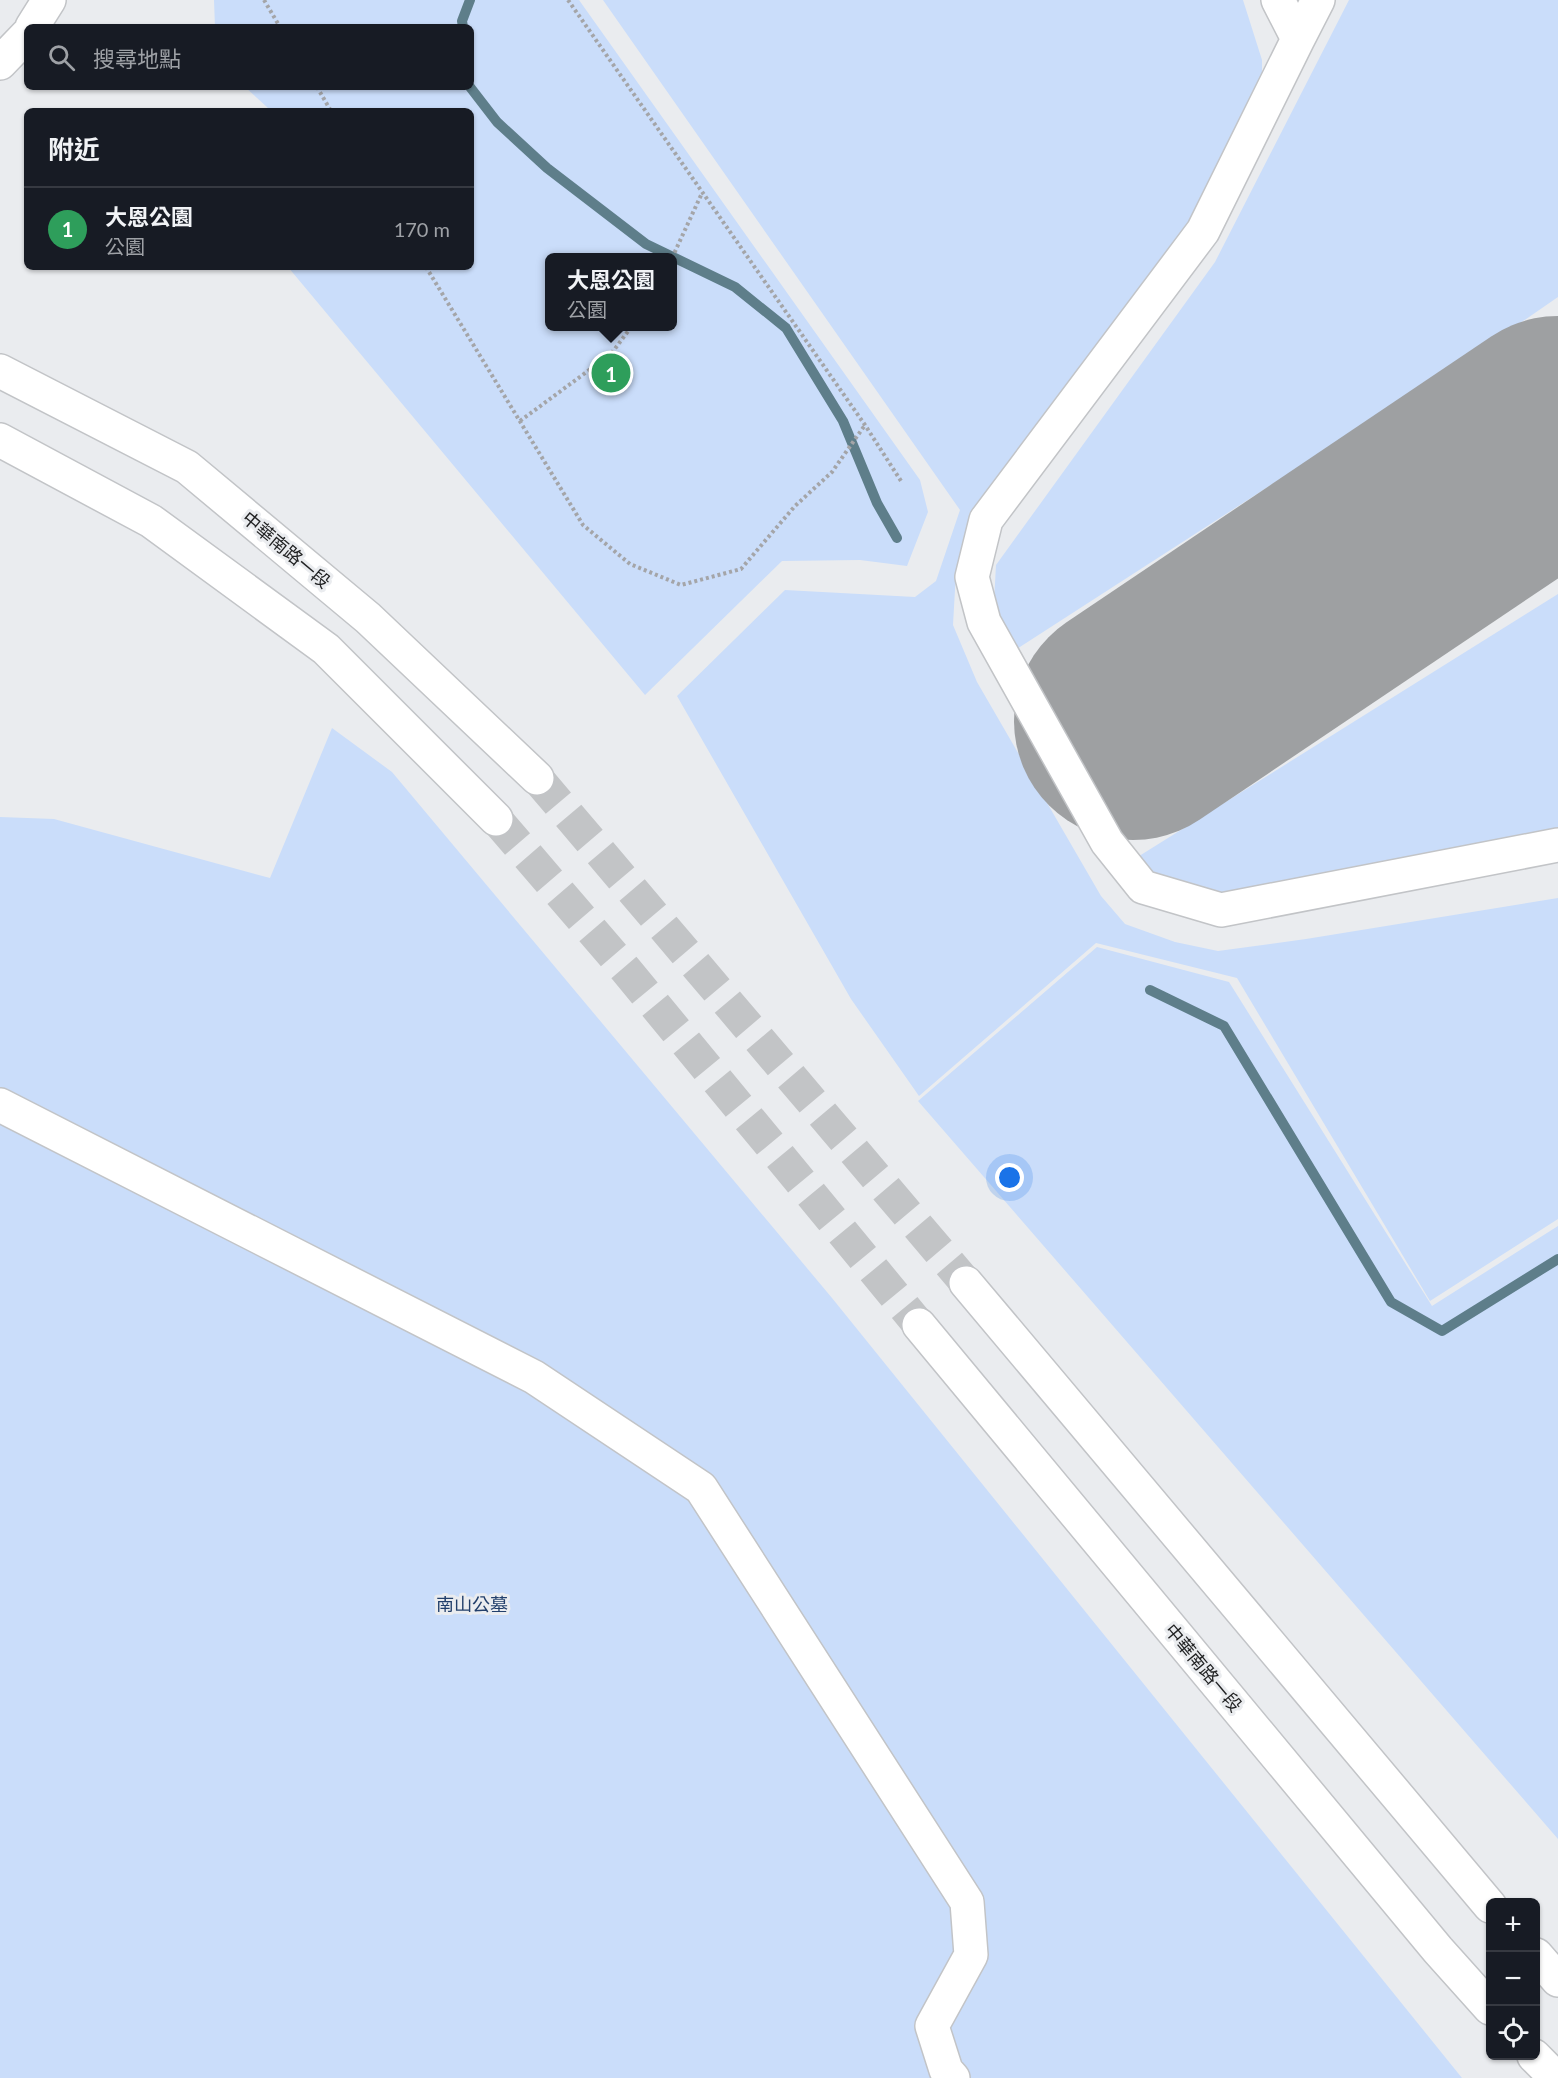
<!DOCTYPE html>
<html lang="zh-TW">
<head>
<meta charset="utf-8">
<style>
  :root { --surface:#171b24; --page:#20242c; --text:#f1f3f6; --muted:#9ea1a6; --line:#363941; --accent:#d93025 }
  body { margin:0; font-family:Lato,"Noto Sans TC",sans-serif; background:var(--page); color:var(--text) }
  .controls { position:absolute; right:18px; bottom:18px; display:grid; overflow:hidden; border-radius:9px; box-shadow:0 2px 4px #0004 }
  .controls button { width:54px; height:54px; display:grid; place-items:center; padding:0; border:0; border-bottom:2px solid var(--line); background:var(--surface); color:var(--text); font:30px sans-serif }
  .you { position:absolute; left:1010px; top:1178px; width:21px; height:21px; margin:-15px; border:4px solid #fff; border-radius:50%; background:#1a73e8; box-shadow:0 0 0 9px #1a73e833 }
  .badge { display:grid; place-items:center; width:39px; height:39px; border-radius:50%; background:var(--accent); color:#fff; font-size:20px; font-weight:700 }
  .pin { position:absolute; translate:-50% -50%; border:3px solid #fff; box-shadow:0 2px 6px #0006 }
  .popup { position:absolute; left:545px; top:253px; width:132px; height:78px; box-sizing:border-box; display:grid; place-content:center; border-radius:9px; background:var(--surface); filter:drop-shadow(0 2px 4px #0005); font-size:20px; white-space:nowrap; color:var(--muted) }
  .popup b { font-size:22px; color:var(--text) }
  .popup::after { content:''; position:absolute; left:50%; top:100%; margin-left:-12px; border:12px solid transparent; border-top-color:var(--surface) }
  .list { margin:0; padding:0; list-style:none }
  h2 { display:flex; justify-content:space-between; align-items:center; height:78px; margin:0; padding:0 24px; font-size:26px }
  h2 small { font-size:20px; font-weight:400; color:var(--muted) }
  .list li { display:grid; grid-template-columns:39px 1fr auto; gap:18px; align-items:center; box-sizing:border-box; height:84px; padding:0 24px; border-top:2px solid var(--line) }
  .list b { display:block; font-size:22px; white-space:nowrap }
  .list p { margin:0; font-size:20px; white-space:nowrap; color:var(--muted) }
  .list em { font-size:20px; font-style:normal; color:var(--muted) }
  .icon { flex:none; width:33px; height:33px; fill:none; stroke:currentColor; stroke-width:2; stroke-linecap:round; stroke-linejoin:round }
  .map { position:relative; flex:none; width:1558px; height:2078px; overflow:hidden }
  .search { position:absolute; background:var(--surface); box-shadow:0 2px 4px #0004; left:24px; top:24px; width:450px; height:66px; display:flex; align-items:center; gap:15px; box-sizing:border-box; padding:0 21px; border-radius:9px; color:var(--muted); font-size:22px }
  .panel { position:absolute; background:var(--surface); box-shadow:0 2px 4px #0004; left:24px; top:108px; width:450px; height:162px; border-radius:9px }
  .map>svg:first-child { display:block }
  .green { fill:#caddfa; fill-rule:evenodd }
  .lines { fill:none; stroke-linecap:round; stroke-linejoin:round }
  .stream { stroke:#5e7e8a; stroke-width:10 }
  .runway { stroke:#9ea0a2; stroke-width:238 }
  .minor-tunnel { stroke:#c2c4c6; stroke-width:33; stroke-dasharray:33 16; stroke-linecap:butt }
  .minor-casing { stroke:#c2c4c7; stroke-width:36 }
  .path { stroke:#a4a5a8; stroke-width:4; stroke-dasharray:3 3; stroke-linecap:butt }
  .minor { stroke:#fff; stroke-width:33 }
  .labels { text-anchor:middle; stroke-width:6; stroke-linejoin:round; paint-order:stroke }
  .street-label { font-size:18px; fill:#212223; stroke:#eaecef }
  .park-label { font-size:18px; fill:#223f6b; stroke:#eaecef }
</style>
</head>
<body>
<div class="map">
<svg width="1558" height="2078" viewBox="0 0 1558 2078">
  <rect width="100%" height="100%" fill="#eaecef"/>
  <path class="green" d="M 214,0 L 579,0 L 920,480 L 928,512 L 907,566 L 860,560 L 782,561 L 645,695 L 288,267 L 471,267 L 471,111 L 266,111 L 268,108 L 245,87 L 471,87 L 471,27 L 215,27 ZM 550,258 L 672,258 L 672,326 L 550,326 Z
    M 603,0 L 1243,0 L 1262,60 L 1262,92 L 1180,253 L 991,503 L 956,572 L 953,625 L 977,682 L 1101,896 L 1125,924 L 1175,942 L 1218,951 L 1306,939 L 1558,898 L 1558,1219 L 1430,1301 L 1237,978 L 1096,943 L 919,1096 L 851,999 L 677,696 L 785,590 L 915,597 L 936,581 L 960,510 Z
    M 1349,0 L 1558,0 L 1558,297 L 1497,339 L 1009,654 L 993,620 L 996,565 L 1215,262 Z
    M 1558,594 L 1558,857 L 1204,919 L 1120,868 Z
    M 332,728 L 392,772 L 832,1298 L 1462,2078 L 0,2078 L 0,817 L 54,819 L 270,878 Z
    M 1097,947 L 1229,982 L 1432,1306 L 1558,1226 L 1558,1839 L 918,1101 Z"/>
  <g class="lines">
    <path class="stream" d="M 463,27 L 462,21 L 470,0
      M 470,87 L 497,122 L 547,168 L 646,244 L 735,287 L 786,328 L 843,421 L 877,503 L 897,538
      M 1150,990 L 1224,1026 L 1391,1302 L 1442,1331 L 1558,1259"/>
    <path class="runway" d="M 1133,721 L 1558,435"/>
    <path class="minor-tunnel" d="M 537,778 L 966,1283
      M 496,819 L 626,970 L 919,1325"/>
    <defs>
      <path id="minor" d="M 1278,0 L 1298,39 L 1203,231 L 986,520 L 972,577 L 984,622 L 1107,842 L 1143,887 L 1221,910 L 1558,845
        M 32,27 L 49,0
        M 1298,39 L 1318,0
        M 0,63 L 27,35
        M 0,371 L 187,467 L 368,618 L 537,778
        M 0,440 L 151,521 L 326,649 L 496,819
        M 0,1105 L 534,1377 L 701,1488 L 967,1902 L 971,1955 L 932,2026 L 946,2070 L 953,2078
        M 966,1283 L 1490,1906
        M 919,1325 L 1438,1950 L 1490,2008
        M 1536,1955 L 1558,1980
        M 1534,2056 L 1556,2078"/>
    </defs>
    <use href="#minor" class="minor-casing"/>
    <path class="path" d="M 264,0 L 280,27
      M 568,0 L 865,425 L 901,481
      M 317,87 L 331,111
      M 672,258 L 702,193
      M 426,267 L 583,525 L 630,564 L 681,585 L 741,569 L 795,506 L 832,472 L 865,425
      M 520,421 L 611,354 L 632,326"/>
    <use href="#minor" class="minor"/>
  </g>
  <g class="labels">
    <g class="street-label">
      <text transform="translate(286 550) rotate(40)" y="6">中華南路一段</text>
      <text transform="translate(1203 1668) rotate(50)" y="6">中華南路一段</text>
    </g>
    <g class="park-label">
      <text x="472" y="1611">南山公墓</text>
    </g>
  </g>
</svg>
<div class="controls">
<button>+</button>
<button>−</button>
<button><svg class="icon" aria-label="locate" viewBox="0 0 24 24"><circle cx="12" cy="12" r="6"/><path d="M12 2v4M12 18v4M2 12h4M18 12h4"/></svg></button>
</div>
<div class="you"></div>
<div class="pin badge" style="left:611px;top:373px;background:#2e9e5b">1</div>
<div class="popup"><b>大恩公園</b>公園</div>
<div class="search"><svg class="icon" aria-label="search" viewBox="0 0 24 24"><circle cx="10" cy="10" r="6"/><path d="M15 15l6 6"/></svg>搜尋地點</div>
<section class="panel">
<h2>附近<small></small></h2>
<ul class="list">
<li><span class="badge" style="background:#2e9e5b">1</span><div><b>大恩公園</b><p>公園</p></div><em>170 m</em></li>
</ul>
</section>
</div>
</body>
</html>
